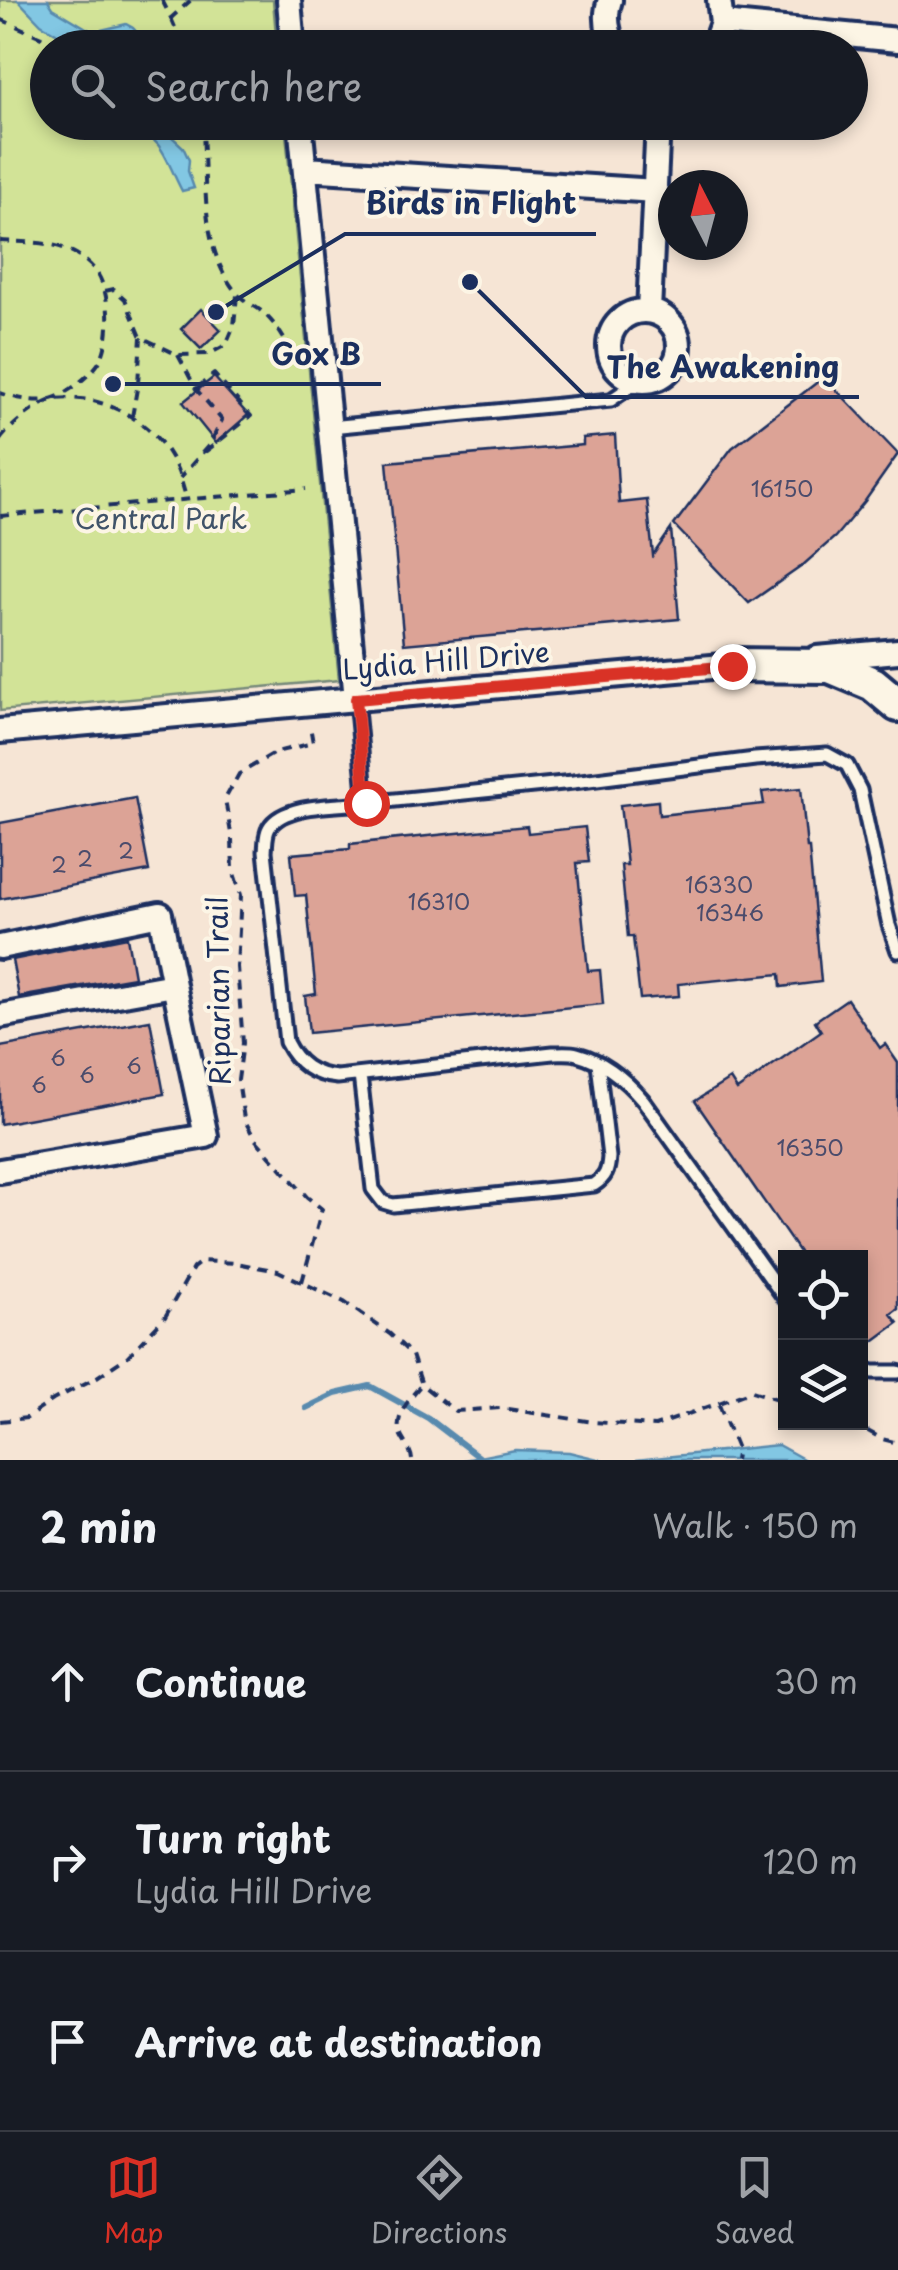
<!DOCTYPE html>
<html lang="en">
<head>
<meta charset="utf-8">
<style>
  :root { --surface:#171b24; --page:#20242c; --text:#f1f3f6; --muted:#9ea1a6; --line:#363941; --accent:#d93025 }
  body { margin:0; font-family:"Playpen Sans",sans-serif; background:var(--page); color:var(--text) }
  .controls { position:absolute; right:30px; bottom:30px; display:grid; overflow:hidden; border-radius:0px; box-shadow:0 5px 15px #0003 }
  .controls button { width:90px; height:90px; display:grid; place-items:center; padding:0; border:0; border-bottom:2px solid var(--line); background:var(--surface); color:var(--text); font:50px sans-serif }
  .compass { position:absolute; left:658px; top:170px; width:90px; height:90px; border-radius:50%; background:var(--surface); box-shadow:0 5px 15px #0003; rotate:354deg }
  .stop { position:absolute; width:30px; height:30px; margin:-22px; border:8px solid #d93025; border-radius:50%; background:#fff }
  .stop.end { background:#d93025; border-color:#fff; box-shadow:0 2px 10px #0008 }
  .list { margin:0; padding:0; list-style:none }
  h2 { display:flex; justify-content:space-between; align-items:center; height:130px; margin:0; padding:0 40px; font-size:42px }
  h2 small { font-size:32px; font-weight:400; color:var(--muted) }
  .list li { display:grid; grid-template-columns:65px 1fr auto; gap:30px; align-items:center; box-sizing:border-box; height:180px; padding:0 40px; border-top:2px solid var(--line) }
  .list b { display:block; font-size:38px; white-space:nowrap }
  .list p { margin:0; font-size:32px; white-space:nowrap; color:var(--muted) }
  .list em { font-size:32px; font-style:normal; color:var(--muted) }
  .icon { flex:none; width:55px; height:55px; fill:none; stroke:currentColor; stroke-width:2; stroke-linecap:round; stroke-linejoin:round }
  .map { position:relative; flex:none; width:898px; height:1460px; overflow:hidden }
  .search { position:absolute; background:var(--surface); box-shadow:0 5px 15px #0003; left:30px; right:30px; top:30px; height:110px; display:flex; align-items:center; gap:25px; box-sizing:border-box; padding:0 35px; border-radius:55px; color:var(--muted); font-size:38px }
  .sheet { height:670px; background:var(--surface) }
  nav { display:flex; justify-content:space-around; align-items:center; box-sizing:border-box; height:140px; border-top:2px solid var(--line); background:var(--surface); font-size:28px; color:var(--muted) }
  nav a { display:grid; justify-items:center; gap:5px }
  nav .on { color:var(--accent) }
  .map>svg:first-child { display:block }
  .green { fill:#d2e397; stroke:#76897a; stroke-width:2.5 }
  .water { fill:#82c7e3; stroke:#598aae; stroke-width:2.5 }
  .lines { fill:none; stroke-linecap:round; stroke-linejoin:round }
  .stream { stroke:#598aae; stroke-width:6 }
  .building { fill:#dca396; stroke:#1b2f5e; stroke-width:2.5 }
  .lane-casing { stroke:#1b2f5e; stroke-width:19 }
  .street-casing { stroke:#1b2f5e; stroke-width:30 }
  .secondary-casing { stroke:#1b2f5e; stroke-width:40 }
  .path { stroke:#1b2f5e; stroke-width:4; stroke-dasharray:10 8; stroke-linecap:butt }
  .lane { stroke:#fcf5e5; stroke-width:11 }
  .street { stroke:#fcf5e5; stroke-width:22 }
  .secondary { stroke:#fcf5e5; stroke-width:32 }
  .route { stroke:#d93025; stroke-width:12 }
  .labels { text-anchor:middle; stroke-width:8; stroke-linejoin:round; paint-order:stroke }
  .number-label { font-size:22px; fill:#4b4c6c }
  .park-label { font-size:28px; fill:#405369; stroke:#fcf5e5 }
  .street-label { font-size:28px; fill:#1b2f5e; stroke:#fcf5e5 }
  .leader { fill:none; stroke:#1b2f5e; stroke-width:4 }
  .callout-dot { fill:#1b2f5e; stroke:#fcf5e5; stroke-width:4 }
  .callout-label { font-size:30px; text-anchor:middle; font-weight:bold; fill:#1b2f5e; stroke:#fcf5e5; stroke-width:8; stroke-linejoin:round; paint-order:stroke }
</style>
</head>
<body>
<div class="map">
<svg width="898" height="1460" viewBox="0 0 898 1460">
  <rect width="100%" height="100%" fill="#f6e5d5"/>
  <filter id="ink" filterUnits="userSpaceOnUse"><feTurbulence type="fractalNoise" baseFrequency=".01" numOctaves="2"/><feDisplacementMap in="SourceGraphic" scale="20" xChannelSelector="R" yChannelSelector="G"/><feConvolveMatrix kernelMatrix="1 2 1 2 8 2 1 2 1" color-interpolation-filters="sRGB"/></filter>
  <g filter="url(#ink)">
    <path class="green" d="M 0,0 L 273,0 L 277,47 L 48,48 L 48,122 L 285,123 L 339,680 L 0,711 Z"/>
    <path class="water" d="M 18,0 L 48,0 L 53,8 L 93,32 L 126,24 L 133,28 L 148,45 L 142,48 L 79,47 L 41,24 Z
      M 130,123 L 157,123 L 183,147 L 189,160 L 188,171 L 194,188 L 182,191 C 164,157 167,144 130,123 Z
      M 778,1445 L 805,1460 L 636,1460 Z
      M 515,1450 L 569,1452 L 602,1460 L 464,1460 Z"/>
    <g class="lines">
      <path class="stream" d="M 306,1408 L 335,1394 L 370,1386 L 428,1418 L 479,1457"/>
    </g>
    <path class="building" d="M 201,309 L 221,330 L 201,349 L 181,329 Z
      M 214,377 L 248,415 L 216,443 L 183,402 Z
      M 824,377 L 898,454 L 865,501 L 835,537 L 802,566 L 749,603 L 674,525 L 732,448 Z
      M 615,435 L 619,503 L 647,500 L 653,555 L 671,529 L 679,619 L 404,644 L 387,462 L 583,445 L 583,438 Z
      M 801,788 L 807,848 L 809,848 L 821,982 L 781,987 L 780,974 L 678,984 L 679,996 L 640,999 L 633,937 L 628,937 L 621,865 L 627,865 L 620,805 L 658,801 L 659,815 L 764,804 L 762,792 Z
      M 135,798 L 149,871 L 0,899 L 0,823 Z
      M 527,826 L 528,833 L 585,827 L 589,862 L 577,863 L 588,971 L 600,970 L 603,1004 L 309,1033 L 305,996 L 316,994 L 306,895 L 295,896 L 291,854 L 350,849 L 350,844 Z
      M 127,937 L 134,977 L 19,997 L 12,960 Z
      M 847,999 L 880,1048 L 885,1044 L 898,1063 L 898,1309 L 891,1314 L 898,1323 L 860,1351 L 860,1258 L 803,1258 L 695,1101 L 730,1079 L 737,1090 L 821,1031 L 815,1021 Z
      M 150,1020 L 164,1094 L 0,1124 L 0,1047 Z"/>
    <g class="lines">
      <defs>
        <path id="lane" d="M 330,427 L 611,400 L 639,381
          M 356,699 L 366,803 C 341,806 283,803 269,828 C 265,835 266,843 265,851 L 286,1042 C 297,1064 313,1075 337,1077 L 553,1053 C 561,1053 570,1052 577,1054 C 603,1061 626,1080 643,1100 L 786,1300
          M 366,803 L 573,782 L 755,759 L 827,754 L 847,765 L 860,790 L 889,925 L 898,951
          M 360,1075 L 373,1189 L 383,1202 L 393,1205 L 594,1185 C 606,1177 608,1171 609,1157 L 598,1063
          M 860,1367 L 873,1372 L 898,1372"/>
        <path id="street" d="M 289,0 L 293,48
          M 610,0 C 604,16 607,32 615,48
          M 722,23 L 898,40
          M 713,48 L 722,23 L 719,0
          M 300,122 L 356,699
          M 305,169 L 656,191
          M 649,311 L 658,122
          M609 346a35 35 0 1 1 70 0a35 35 0 1 1-70 0Z
          M 817,658 L 898,651
          M 0,731 L 745,664
          M 0,947 L 160,914 L 174,985
          M 0,1016 L 174,985 L 206,1136 L 0,1171"/>
        <path id="secondary" d="M 732,665 L 830,666 L 873,684 L 898,705"/>
      </defs>
      <use href="#lane" class="lane-casing"/>
      <use href="#street" class="street-casing"/>
      <use href="#secondary" class="secondary-casing"/>
      <path class="path" d="M 162,0 L 171,18 L 191,0
        M 171,18 L 184,48
        M 0,19 L 60,45
        M 202,122 C 208,179 198,243 235,291 C 241,300 252,304 260,310 C 275,322 284,338 293,355
        M 0,241 C 27,243 51,240 76,254 C 81,257 90,264 94,269 C 111,289 112,335 101,359 C 95,372 67,394 54,398 C 37,404 16,398 0,393
        M 105,291 L 114,289 L 125,299 L 141,337 L 178,355 L 209,354 L 226,345 L 234,326 L 237,295
        M 178,355 L 196,389 L 222,420 L 210,444 L 180,478
        M 197,388 L 214,374 L 251,416 L 205,452
        M 132,417 L 138,383 L 141,337
        M 0,440 C 10,426 40,401 56,399 C 102,393 154,421 174,463 C 180,474 183,488 187,500
        M 0,516 L 306,489
        M 302,1282 L 322,1209 L 307,1197 L 255,1139 L 244,1119 L 238,1080 L 243,1043 L 237,967 L 241,895 L 233,870 L 232,839 L 225,799 L 239,774 L 276,752 L 313,743 L 310,726
        M 719,1405 L 737,1449 L 735,1460
        M 0,1421 L 27,1418 L 53,1400 L 97,1377 L 128,1356 L 165,1317 L 193,1268 L 202,1261 L 236,1263 L 278,1271 L 344,1302 L 390,1334 L 412,1355 L 422,1385 L 455,1411 L 501,1408 L 593,1422 L 655,1426 L 752,1391 L 786,1402
        M 852,1422 L 882,1439 L 898,1443
        M 412,1460 C 411,1447 401,1441 399,1430 C 396,1414 412,1395 421,1385"/>
      <use href="#lane" class="lane"/>
      <use href="#street" class="street"/>
      <use href="#secondary" class="secondary"/>
    </g>
  </g>
  <g class="lines" filter="url(#ink)">
    <path class="route" d="M 366,803 L 356,699 L 732,666"/>
  </g>
  <g class="labels">
    <g class="number-label">
      <text x="782" y="497">16150</text>
      <text x="126" y="859">2</text>
      <text x="85" y="867">2</text>
      <text x="59" y="873">2</text>
      <text x="719" y="893">16330</text>
      <text x="439" y="910">16310</text>
      <text x="730" y="921">16346</text>
      <text x="58" y="1066">6</text>
      <text x="134" y="1074">6</text>
      <text x="87" y="1083">6</text>
      <text x="39" y="1093">6</text>
      <text x="810" y="1156">16350</text>
    </g>
    <g class="park-label">
      <text x="161" y="529">Central Park</text>
    </g>
    <g class="street-label">
      <text transform="translate(446 661) rotate(-5)" y="10">Lydia Hill Drive</text>
      <text transform="translate(219 991) rotate(-91)" y="10">Riparian Trail</text>
    </g>
  </g>
  <path class="leader" d="M216 312L345 234H596M113 384L252 384H381M470 282L586 397H859"/>
  <g class="callout-dot">
    <circle cx="216" cy="312" r="10"/>
    <circle cx="113" cy="384" r="10"/>
    <circle cx="470" cy="282" r="10"/>
  </g>
  <g class="callout-label">
    <text x="471" y="214">Birds in Flight</text>
    <text x="316" y="365">Gox B</text>
    <text x="723" y="378">The Awakening</text>
  </g>
</svg>
<div class="controls">
<button><svg class="icon" aria-label="locate" viewBox="0 0 24 24"><circle cx="12" cy="12" r="6"/><path d="M12 2v4M12 18v4M2 12h4M18 12h4"/></svg></button>
<button><svg class="icon" aria-label="layers" viewBox="0 0 24 24"><path d="M12 4l9 5-9 5-9-5zM3 14l9 5 9-5"/></svg></button>
</div>
<svg class="compass" viewBox="-18 -18 36 36"><path d="M0-13l5 13h-10z" fill="#e53935"/><path d="M0 13l5-13h-10z" fill="#9ea1a6"/></svg>
<div class="stop" style="left:366px;top:803px"></div>
<div class="stop end" style="left:732px;top:666px"></div>
<div class="search"><svg class="icon" aria-label="search" viewBox="0 0 24 24"><circle cx="10" cy="10" r="6"/><path d="M15 15l6 6"/></svg>Search here</div>
</div>
<section class="sheet">
<h2>2 min<small>Walk · 150 m</small></h2>
<ul class="list">
<li><svg class="icon" aria-label="ahead" viewBox="0 0 24 24"><path d="M12 20V5M6 11l6-6 6 6"/></svg><div><b>Continue</b></div><em>30 m</em></li>
<li><svg class="icon" aria-label="right" viewBox="0 0 24 24"><path d="M7 20v-9h11M14 6l5 5-5 5"/></svg><div><b>Turn right</b><p>Lydia Hill Drive</p></div><em>120 m</em></li>
<li><svg class="icon" aria-label="arrive" viewBox="0 0 24 24"><path d="M6 21V4h12l-3 4 3 4H6"/></svg><div><b>Arrive at destination</b></div></li>
</ul>
</section>
<nav>
<a class="on"><svg class="icon" aria-label="map" viewBox="0 0 24 24"><path d="M3 6l6-2 6 2 6-2v14l-6 2-6-2-6 2zM9 4v14M15 6v14"/></svg>Map</a>
<a><svg class="icon" aria-label="directions" viewBox="0 0 24 24"><path d="M12 3l9 9-9 9-9-9zM9 14v-3h6M13 9l2 2-2 2"/></svg>Directions</a>
<a><svg class="icon" aria-label="saved" viewBox="0 0 24 24"><path d="M7 4h10v16l-5-4-5 4z"/></svg>Saved</a>
</nav>
</body>
</html>
